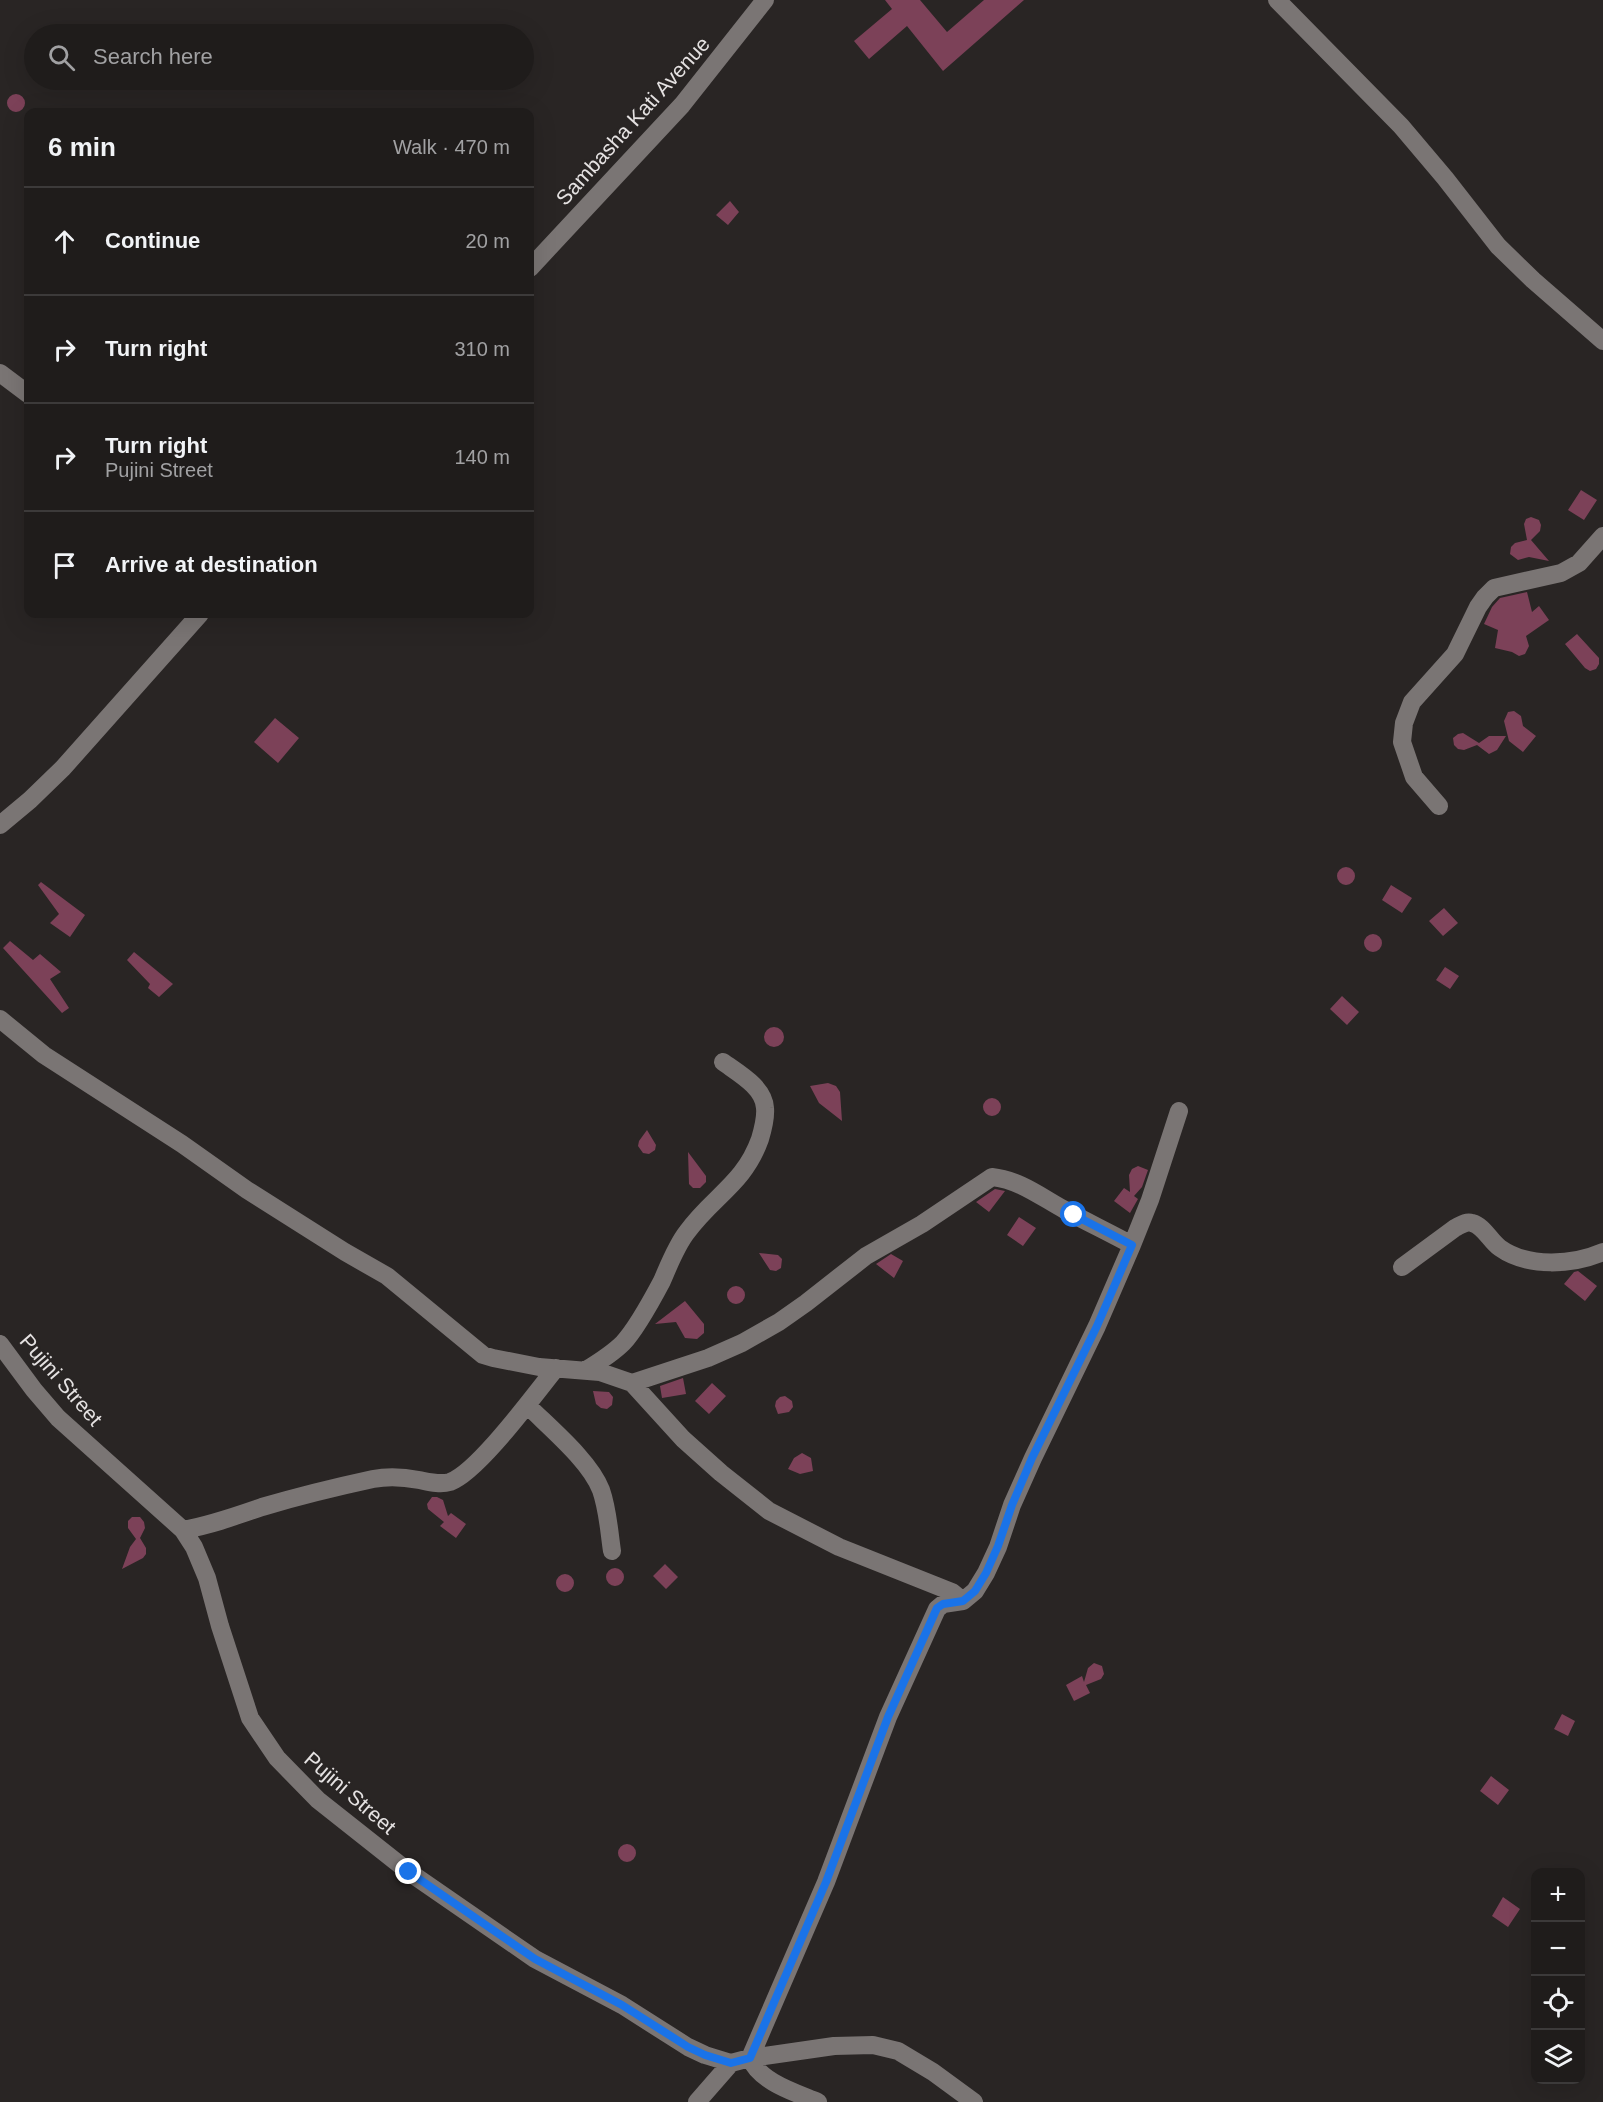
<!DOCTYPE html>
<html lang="en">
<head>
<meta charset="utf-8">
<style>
  :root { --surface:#1f1c1b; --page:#272524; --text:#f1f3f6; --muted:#a1a1a3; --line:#3c3a3a }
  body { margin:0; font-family:Arial,sans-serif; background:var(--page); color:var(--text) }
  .controls { position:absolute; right:18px; bottom:18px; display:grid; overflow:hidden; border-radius:12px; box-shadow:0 6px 24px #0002 }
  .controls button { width:54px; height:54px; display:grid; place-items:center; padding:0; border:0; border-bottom:2px solid var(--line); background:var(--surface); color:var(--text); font:30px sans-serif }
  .stop { position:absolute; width:18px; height:18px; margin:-14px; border:4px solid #1a73e8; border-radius:50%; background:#fff }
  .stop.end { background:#1a73e8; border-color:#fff; box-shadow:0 2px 6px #0008 }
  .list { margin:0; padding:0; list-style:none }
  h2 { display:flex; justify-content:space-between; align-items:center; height:78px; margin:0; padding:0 24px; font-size:26px }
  h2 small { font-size:20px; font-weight:400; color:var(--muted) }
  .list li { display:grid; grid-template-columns:39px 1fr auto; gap:18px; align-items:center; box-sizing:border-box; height:108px; padding:0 24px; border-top:2px solid var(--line) }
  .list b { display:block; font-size:22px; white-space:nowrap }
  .list p { margin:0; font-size:20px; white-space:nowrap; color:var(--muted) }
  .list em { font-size:20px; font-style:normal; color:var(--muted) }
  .icon { flex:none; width:33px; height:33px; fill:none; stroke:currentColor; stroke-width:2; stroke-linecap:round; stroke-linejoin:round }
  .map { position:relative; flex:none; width:1603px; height:2102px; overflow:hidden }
  .search { position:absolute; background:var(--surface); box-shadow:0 6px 24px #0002; left:24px; top:24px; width:510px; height:66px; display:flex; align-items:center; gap:15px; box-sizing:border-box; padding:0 21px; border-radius:33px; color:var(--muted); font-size:22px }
  .panel { position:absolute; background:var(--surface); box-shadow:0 6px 24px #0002; left:24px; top:108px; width:510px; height:510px; border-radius:12px }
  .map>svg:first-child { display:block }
  .building { fill:#7c4158 }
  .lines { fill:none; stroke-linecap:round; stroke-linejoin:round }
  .street { stroke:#7a7574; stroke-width:18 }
  .route { stroke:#1a73e8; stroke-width:8 }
  .labels { text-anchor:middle; stroke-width:4.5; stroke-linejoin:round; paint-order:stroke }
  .street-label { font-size:21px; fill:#e5e2e2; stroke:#292524 }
</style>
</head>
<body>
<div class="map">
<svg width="1603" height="2102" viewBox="0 0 1603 2102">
  <rect width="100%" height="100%" fill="#292524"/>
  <path class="building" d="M 885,0 L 920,0 L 947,32 L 984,0 L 1024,0 L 943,71 L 907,26 L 869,59 L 854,41 L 892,9 Z
    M7 103a9 9 0 1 1 18 0a9 9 0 1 1-18 0Z
    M 730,201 L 739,212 L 728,225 L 716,215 Z
    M 1581,490 L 1597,500 L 1584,520 L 1568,510 Z
    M 1531,517 L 1539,520 L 1541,525 L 1540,531 L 1531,540 L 1549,561 L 1529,557 L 1518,560 L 1510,554 L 1511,547 L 1515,543 L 1527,540 L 1524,524 L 1526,519 Z
    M 1527,592 L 1532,612 L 1539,606 L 1549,620 L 1526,636 L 1529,646 L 1525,654 L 1519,656 L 1512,652 L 1495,648 L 1498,630 L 1484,624 L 1492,607 L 1500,598 Z
    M 1577,634 L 1599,658 L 1599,664 L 1596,669 L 1590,671 L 1585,668 L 1565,644 Z
    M 1514,711 L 1521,716 L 1523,726 L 1536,736 L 1523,752 L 1509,741 L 1504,721 L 1508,712 Z
    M 275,718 L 299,738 L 278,763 L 254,742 Z
    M 1463,733 L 1479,743 L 1489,736 L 1506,736 L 1497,750 L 1489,754 L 1477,745 L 1464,750 L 1458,749 L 1454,745 L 1453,738 L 1458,734 Z
    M1337 876a9 9 0 1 1 18 0a9 9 0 1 1-18 0Z
    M 41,882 L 85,915 L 70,937 L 50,923 L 59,914 L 38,885 Z
    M 1391,885 L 1412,898 L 1402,913 L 1382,900 Z
    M 1444,908 L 1458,923 L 1443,936 L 1429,921 Z
    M1364 943a9 9 0 1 1 18 0a9 9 0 1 1-18 0Z
    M 10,941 L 33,960 L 40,954 L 61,972 L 50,979 L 69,1008 L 62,1013 L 3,948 Z
    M 134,952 L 173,984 L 159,997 L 148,988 L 150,984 L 127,960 Z
    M 1445,967 L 1459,976 L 1450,989 L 1436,980 Z
    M 1342,996 L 1359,1012 L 1347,1025 L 1330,1009 Z
    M764 1037a10 10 0 1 1 20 0a10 10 0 1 1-20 0Z
    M 828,1083 L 836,1086 L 840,1092 L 842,1121 L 819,1103 L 810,1086 Z
    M983 1107a9 9 0 1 1 18 0a9 9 0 1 1-18 0Z
    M 647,1130 L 656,1145 L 655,1150 L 649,1154 L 643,1153 L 638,1146 L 639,1141 Z
    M 688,1152 L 706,1176 L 706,1182 L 700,1188 L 693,1188 L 689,1184 Z
    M 1138,1166 L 1148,1170 L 1142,1187 L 1134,1196 L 1138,1199 L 1130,1213 L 1114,1201 L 1124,1188 L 1130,1192 L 1129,1175 L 1132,1169 Z
    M 995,1189 L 1005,1191 L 989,1212 L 976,1202 Z
    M 1019,1217 L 1036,1228 L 1023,1246 L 1007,1235 Z
    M 759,1253 L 778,1255 L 782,1259 L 781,1268 L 776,1271 L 770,1270 Z
    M 891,1254 L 903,1261 L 894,1278 L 876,1264 Z
    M 1578,1271 L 1597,1286 L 1585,1301 L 1564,1284 L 1574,1272 Z
    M727 1295a9 9 0 1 1 18 0a9 9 0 1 1-18 0Z
    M 685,1301 L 704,1324 L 704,1333 L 697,1339 L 685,1338 L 676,1322 L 655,1324 Z
    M 683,1378 L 686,1394 L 662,1398 L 660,1386 Z
    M 712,1383 L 726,1396 L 709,1414 L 695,1401 Z
    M 593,1391 L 609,1392 L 613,1397 L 612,1405 L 607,1409 L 601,1408 L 596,1404 Z
    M 785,1396 L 792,1401 L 793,1407 L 789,1412 L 778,1414 L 775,1406 L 776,1401 L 780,1397 Z
    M 802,1453 L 811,1458 L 813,1471 L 800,1474 L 788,1469 L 794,1458 Z
    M 432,1497 L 437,1497 L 443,1500 L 448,1516 L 451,1513 L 466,1524 L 456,1538 L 440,1526 L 444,1522 L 428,1509 L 427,1504 Z
    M 132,1517 L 140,1517 L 144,1522 L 145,1528 L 140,1538 L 146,1548 L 146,1554 L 143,1558 L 122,1569 L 130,1547 L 136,1539 L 128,1528 L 128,1521 Z
    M 665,1564 L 678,1577 L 666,1589 L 653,1576 Z
    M606 1577a9 9 0 1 1 18 0a9 9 0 1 1-18 0Z
    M556 1583a9 9 0 1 1 18 0a9 9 0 1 1-18 0Z
    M 1094,1663 L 1102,1666 L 1104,1674 L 1101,1679 L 1086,1685 L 1090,1693 L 1074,1701 L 1066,1685 L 1082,1676 L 1084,1682 L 1088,1668 Z
    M 1562,1714 L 1575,1721 L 1568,1736 L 1554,1729 Z
    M 1491,1776 L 1509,1790 L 1498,1805 L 1480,1791 Z
    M618 1853a9 9 0 1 1 18 0a9 9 0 1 1-18 0Z
    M 1503,1897 L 1520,1909 L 1508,1927 L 1492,1916 Z"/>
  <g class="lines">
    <path class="street" d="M 1277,0 L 1401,126 L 1445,178 L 1498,246 L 1533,280 L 1603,341
      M 530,268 L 682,105 L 765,0
      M 0,373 L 28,394
      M 1439,806 L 1414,777 L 1402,742 L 1404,723 L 1412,702 L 1455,654 L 1478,607 L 1485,597 L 1494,588 L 1561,573 L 1579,563 L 1603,536
      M 0,825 L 30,800 L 63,768 L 200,614
      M 0,1019 L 44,1055 L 182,1144 L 247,1190 L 345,1252 L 387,1276 L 483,1355 L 493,1358 L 539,1367 L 600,1372 L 632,1383 L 683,1439 L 721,1473 L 769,1511 L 839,1547 L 952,1592 L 963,1601
      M 1402,1267 L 1455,1228 C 1461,1225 1466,1221 1472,1223 C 1484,1226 1490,1241 1500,1248 C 1528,1268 1573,1265 1603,1252
      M 0,1344 L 34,1390 L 58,1418 L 183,1530 L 194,1547 L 207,1578 L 220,1626 L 250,1718 L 277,1758 L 318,1800 L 409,1872 L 535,1959 L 622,2005 L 688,2047 L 705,2055 L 731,2063 L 750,2058 L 834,2046 L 873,2045 L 898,2051 L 933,2072 L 974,2102
      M 586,1370 C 599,1362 612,1354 623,1343 C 636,1329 653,1298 662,1281 C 669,1265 676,1246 687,1232 C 713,1196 744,1184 760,1139 C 763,1129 766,1118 765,1108 C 764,1087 738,1073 723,1062
      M 632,1383 L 708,1358 L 742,1343 L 779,1322 L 806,1303 L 866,1256 L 922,1224 L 992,1177 C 1020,1180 1041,1197 1065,1210 C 1087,1222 1110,1233 1132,1245
      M 527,1405 C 550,1428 590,1461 601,1490 C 608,1510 609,1531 612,1551
      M 183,1530 C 211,1525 236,1516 262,1507 C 299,1496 336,1487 373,1479 C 388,1476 404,1477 419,1480 C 429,1482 440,1485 450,1482 C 478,1472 535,1394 556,1368
      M 697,2102 L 731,2063
      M 818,2102 C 794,2092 760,2082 750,2058 L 826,1882 L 888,1717 L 937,1609 L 943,1604 L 963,1601 L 975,1591 L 986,1573 L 998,1547 L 1012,1505 L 1033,1458 L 1097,1326 L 1132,1245 L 1150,1200 L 1179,1111"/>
  </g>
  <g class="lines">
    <path class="route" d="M 409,1872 L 535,1959 L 622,2005 L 688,2047 L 705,2055 L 731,2063 L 750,2058 L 826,1882 L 888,1717 L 937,1608 L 943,1604 L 963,1601 L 975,1591 L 986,1573 L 998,1546 L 1012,1505 L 1032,1458 L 1097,1326 L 1132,1245 L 1074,1215"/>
  </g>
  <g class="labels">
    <g class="street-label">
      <text transform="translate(633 121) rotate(-48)" y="7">Sambasha Kati Avenue</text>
      <text transform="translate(61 1380) rotate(49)" y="7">Pujini Street</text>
      <text transform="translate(350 1793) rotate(41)" y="7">Pujini Street</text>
    </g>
  </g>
</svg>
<div class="controls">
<button>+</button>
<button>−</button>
<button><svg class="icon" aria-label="locate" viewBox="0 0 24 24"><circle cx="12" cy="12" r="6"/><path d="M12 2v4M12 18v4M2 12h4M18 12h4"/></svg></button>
<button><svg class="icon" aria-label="layers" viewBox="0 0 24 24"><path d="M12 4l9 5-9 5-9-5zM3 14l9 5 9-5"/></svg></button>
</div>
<div class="stop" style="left:1074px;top:1215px"></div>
<div class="stop end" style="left:409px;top:1872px"></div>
<div class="search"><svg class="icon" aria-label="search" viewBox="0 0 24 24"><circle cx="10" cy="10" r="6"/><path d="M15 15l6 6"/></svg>Search here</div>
<section class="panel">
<h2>6 min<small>Walk · 470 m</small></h2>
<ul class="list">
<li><svg class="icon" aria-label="ahead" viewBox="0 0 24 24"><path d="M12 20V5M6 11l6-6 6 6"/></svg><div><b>Continue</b></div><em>20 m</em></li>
<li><svg class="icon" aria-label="right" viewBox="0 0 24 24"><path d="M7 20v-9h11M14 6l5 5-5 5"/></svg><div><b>Turn right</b></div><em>310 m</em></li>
<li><svg class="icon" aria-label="right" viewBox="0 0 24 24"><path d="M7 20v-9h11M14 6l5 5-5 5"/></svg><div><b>Turn right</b><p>Pujini Street</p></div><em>140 m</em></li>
<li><svg class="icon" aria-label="arrive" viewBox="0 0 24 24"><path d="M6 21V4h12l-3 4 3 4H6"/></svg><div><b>Arrive at destination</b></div></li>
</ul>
</section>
</div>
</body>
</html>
